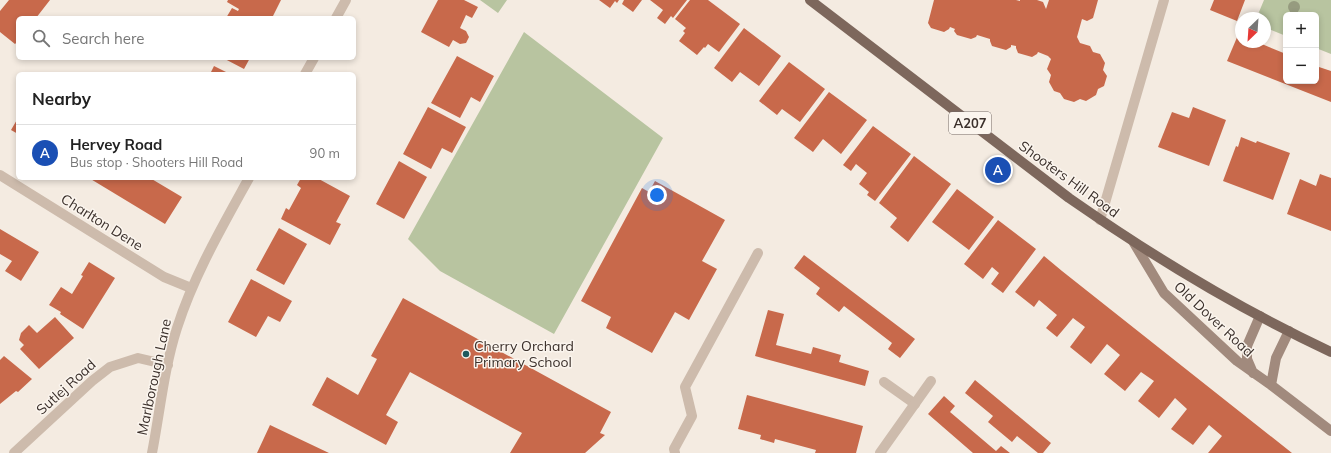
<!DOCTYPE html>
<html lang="en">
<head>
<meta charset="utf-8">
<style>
  :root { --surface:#fff; --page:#f2f2f2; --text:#222; --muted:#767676; --line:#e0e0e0; --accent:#d93025 }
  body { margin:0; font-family:Mulish,sans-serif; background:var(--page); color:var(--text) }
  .controls { position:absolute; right:12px; top:12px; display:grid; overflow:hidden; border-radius:6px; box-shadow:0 2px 6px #0003 }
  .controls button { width:36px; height:36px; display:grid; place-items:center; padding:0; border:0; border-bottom:1px solid var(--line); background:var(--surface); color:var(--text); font:20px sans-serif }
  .compass { position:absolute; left:1235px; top:12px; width:36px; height:36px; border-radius:50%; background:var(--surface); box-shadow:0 2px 6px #0003; rotate:205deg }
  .you { position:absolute; left:657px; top:195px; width:14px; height:14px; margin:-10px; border:3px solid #fff; border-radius:50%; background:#1a73e8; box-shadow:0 0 0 6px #1a73e833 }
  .badge { display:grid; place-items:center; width:26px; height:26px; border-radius:50%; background:var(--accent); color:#fff; font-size:13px; font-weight:700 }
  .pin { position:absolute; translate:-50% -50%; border:2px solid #fff; box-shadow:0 1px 4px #0006 }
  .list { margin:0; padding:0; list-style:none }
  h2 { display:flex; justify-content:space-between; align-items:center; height:52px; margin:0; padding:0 16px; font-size:17px }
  h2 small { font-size:13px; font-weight:400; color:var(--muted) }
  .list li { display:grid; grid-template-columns:26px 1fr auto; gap:12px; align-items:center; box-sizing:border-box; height:56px; padding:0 16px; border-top:1px solid var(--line) }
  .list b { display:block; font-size:15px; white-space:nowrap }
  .list p { margin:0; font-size:13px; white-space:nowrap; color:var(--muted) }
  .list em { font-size:13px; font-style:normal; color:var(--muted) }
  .icon { flex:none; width:22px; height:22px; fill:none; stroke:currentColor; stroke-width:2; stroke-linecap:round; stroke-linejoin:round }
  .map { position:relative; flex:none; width:1331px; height:453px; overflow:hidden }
  .search { position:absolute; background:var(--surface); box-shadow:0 2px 6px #0003; left:16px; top:16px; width:340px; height:44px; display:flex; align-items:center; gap:10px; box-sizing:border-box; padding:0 14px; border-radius:6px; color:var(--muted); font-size:15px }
  .panel { position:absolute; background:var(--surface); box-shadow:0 2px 6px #0003; left:16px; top:72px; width:340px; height:108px; border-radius:6px }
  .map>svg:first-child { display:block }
  .green { fill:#b8c4a0 }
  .building { fill:#c8694b }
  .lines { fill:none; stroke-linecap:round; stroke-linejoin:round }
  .lane { stroke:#cdbbac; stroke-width:10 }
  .street { stroke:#cdbbac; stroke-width:10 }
  .secondary { stroke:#a18a7d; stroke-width:10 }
  .primary { stroke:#7d675c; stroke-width:10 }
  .tree { fill:#969b7f }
  .poi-dot { fill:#1f5a5e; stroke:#fbf5ee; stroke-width:1.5 }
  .labels { text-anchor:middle; stroke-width:3; stroke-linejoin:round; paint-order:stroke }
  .shield { fill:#fbf5ee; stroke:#756b66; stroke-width:1 }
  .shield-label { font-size:13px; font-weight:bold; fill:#3b302b }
  .street-label { font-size:14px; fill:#3b302b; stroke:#fbf5ee }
  .poi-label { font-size:14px; fill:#3b302b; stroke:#fbf5ee; text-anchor:start }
</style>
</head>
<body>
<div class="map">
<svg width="1331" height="453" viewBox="0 0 1331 453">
  <rect width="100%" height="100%" fill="#f4ebe1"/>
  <path class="green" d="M 480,0 L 507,0 L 498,13 Z
    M 1264,0 L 1331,0 L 1331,54 L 1316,48 L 1316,15 L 1286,15 L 1286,36 L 1266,28 L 1265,18 L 1262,18 L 1259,12 Z
    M 524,32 L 663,138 L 554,334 L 440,271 L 408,239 Z"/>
  <path class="building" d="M 9,0 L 50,0 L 36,18 L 18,18 L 18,41 L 15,44 L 0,32 L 0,11 Z
    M 228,0 L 281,0 L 272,18 L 226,18 L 232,8 L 238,11 L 239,9 L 227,2 Z
    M 438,0 L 464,0 L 478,7 L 472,18 L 466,15 L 460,28 L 466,31 L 469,37 L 466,43 L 460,44 L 453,40 L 449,47 L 421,32 Z
    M 599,0 L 619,0 L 617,3 L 615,1 L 610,8 Z
    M 624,0 L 642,0 L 633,12 L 622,4 Z
    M 650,0 L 687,0 L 673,18 L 671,16 L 665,24 L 657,18 L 663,10 Z
    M 690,0 L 708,0 L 740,24 L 719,52 L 708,44 L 705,48 L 704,47 L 697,55 L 679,41 L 685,33 L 683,31 L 686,28 L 675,19 Z
    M 934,0 L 1016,0 L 1020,1 L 1020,0 L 1037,0 L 1043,2 L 1046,9 L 1049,0 L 1098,0 L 1093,18 L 1087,21 L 1082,19 L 1077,37 L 1080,43 L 1090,46 L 1093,52 L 1100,54 L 1105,63 L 1103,70 L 1107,76 L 1104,86 L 1098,89 L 1096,95 L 1086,101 L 1080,99 L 1074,102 L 1064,99 L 1060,93 L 1054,91 L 1049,82 L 1051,75 L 1047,69 L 1051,59 L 1048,56 L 1038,52 L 1037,54 L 1032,57 L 1018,53 L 1016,48 L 1016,46 L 1011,45 L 1011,47 L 1006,50 L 992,46 L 990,41 L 990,39 L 977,35 L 976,37 L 971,39 L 957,35 L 954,31 L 955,29 L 950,27 L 949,29 L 944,32 L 931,28 L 928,23 Z
    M 1214,0 L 1245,0 L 1237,21 L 1210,10 Z
    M 744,28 L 781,56 L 759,86 L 740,72 L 732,82 L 714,68 Z
    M 1238,35 L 1241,36 L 1241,42 L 1257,42 L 1286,54 L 1286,81 L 1316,81 L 1316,66 L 1331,71 L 1331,102 L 1227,61 Z
    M 457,56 L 494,76 L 480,102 L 471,97 L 460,118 L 431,103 Z
    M 223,58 L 250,58 L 244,69 Z
    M 789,62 L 825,89 L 800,122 L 782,109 L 777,115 L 759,101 Z
    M 214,66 L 230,74 L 210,74 Z
    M 829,92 L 867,120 L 841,154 L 823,139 L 813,152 L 794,138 Z
    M 428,107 L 466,127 L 452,153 L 442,148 L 431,169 L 403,154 Z
    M 1193,107 L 1226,120 L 1209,166 L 1158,147 L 1172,112 L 1189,118 Z
    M 18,118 L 18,134 L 11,130 Z
    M 873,126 L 911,154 L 875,201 L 867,195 L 869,192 L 859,184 L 867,173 L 856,164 L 851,171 L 843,165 Z
    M 1241,137 L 1256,143 L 1257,141 L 1290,153 L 1273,200 L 1223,181 L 1236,146 L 1238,147 Z
    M 914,156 L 951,184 L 908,242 L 890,227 L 897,218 L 879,203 Z
    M 399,161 L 427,177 L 404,219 L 376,204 Z
    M 1320,174 L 1331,178 L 1331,231 L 1287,214 L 1300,179 L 1316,186 Z
    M 89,178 L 150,178 L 182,197 L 165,224 Z
    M 301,178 L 317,178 L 350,196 L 336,222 L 341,224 L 330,245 L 281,219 L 286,208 L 289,210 L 301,188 L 297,185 Z
    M 655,181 L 725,220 L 702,261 L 717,269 L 689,320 L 675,312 L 652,353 L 606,328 L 611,317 L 581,301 L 642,188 L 649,192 Z
    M 957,189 L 994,217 L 969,250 L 932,222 Z
    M 998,220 L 1036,249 L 1003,293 L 991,284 L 999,273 L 992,267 L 983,279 L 964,264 Z
    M 279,228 L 307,244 L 284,285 L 256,270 Z
    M 0,229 L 39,252 L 21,281 L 5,271 L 12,261 L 0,254 Z
    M 804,255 L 915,339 L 900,358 L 888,349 L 892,343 L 844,306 L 839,312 L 816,294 L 820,288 L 794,268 Z
    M 1044,256 L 1062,271 L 1292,453 L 1208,453 L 1222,436 L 1209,425 L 1193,445 L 1171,429 L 1187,409 L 1175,398 L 1159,418 L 1138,401 L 1154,381 L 1141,372 L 1125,391 L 1104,374 L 1120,355 L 1107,344 L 1091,364 L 1070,347 L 1085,327 L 1073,318 L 1057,337 L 1046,328 L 1057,315 L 1039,300 L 1034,307 L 1015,292 Z
    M 89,262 L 115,278 L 83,329 L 60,314 L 61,312 L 49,305 L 61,287 L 72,294 L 83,276 L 81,275 Z
    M 251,279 L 292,301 L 280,322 L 268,316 L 256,337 L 228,322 Z
    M 403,298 L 611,412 L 600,433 L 605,435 L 585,453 L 510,453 L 522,433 L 410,372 L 386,415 L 398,422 L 386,445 L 312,405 L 327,377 L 358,395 L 377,359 L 371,356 Z
    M 768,310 L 784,314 L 776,345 L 811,354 L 813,347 L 841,355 L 839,362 L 869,371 L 865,386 L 755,356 Z
    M 55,317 L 74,338 L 39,369 L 20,349 L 24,345 L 19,340 L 21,333 L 29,325 L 37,333 Z
    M 4,356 L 32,379 L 18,392 L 16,391 L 0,404 L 0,360 Z
    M 975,380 L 1051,443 L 1043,453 L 1038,453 L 1017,436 L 1012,442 L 988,422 L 993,416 L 965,393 Z
    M 747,395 L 863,426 L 856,453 L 815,453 L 816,450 L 775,439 L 774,443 L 760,439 L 761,435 L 738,429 Z
    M 944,396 L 955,406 L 950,412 L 996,451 L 1001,446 L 1010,453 L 973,453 L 928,414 Z
    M 270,425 L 329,453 L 257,453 Z"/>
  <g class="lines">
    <path class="lane" d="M 884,382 L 915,404
      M 675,453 L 674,449 L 692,416 L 685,387 L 758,253"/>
    <path class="street" d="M 336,18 L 346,0
      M 305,74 L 314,58
      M 0,175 L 164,277 L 191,288
      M 1100,220 L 1164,0
      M 14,453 L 92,381 L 110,367 L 138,358 L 168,365
      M 152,453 C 160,412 164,368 177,328 C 194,275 222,227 249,178
      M 880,453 L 931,381"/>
    <path class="secondary" d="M 1134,243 L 1164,293 L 1237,361 L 1271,385 L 1331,431
      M 1253,373 L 1247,359 L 1247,346 L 1260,316
      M 1271,385 L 1276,358 L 1289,331"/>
    <path class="primary" d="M 810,0 L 1069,198 C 1152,256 1239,309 1331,352"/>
  </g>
  <circle class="tree" cx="1294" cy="7" r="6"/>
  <circle class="poi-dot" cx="466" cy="354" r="4"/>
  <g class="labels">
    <rect class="shield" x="949" y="112" width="42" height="22" rx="3"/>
    <g class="shield-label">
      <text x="970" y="128">A207</text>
    </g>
    <g class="street-label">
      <text transform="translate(1069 179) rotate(36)" y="5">Shooters Hill Road</text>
      <text transform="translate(102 222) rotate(32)" y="5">Charlton Dene</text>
      <text transform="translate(1214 319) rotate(43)" y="5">Old Dover Road</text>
      <text transform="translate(154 377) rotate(-78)" y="5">Marlborough Lane</text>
      <text transform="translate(66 387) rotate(-42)" y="5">Sutlej Road</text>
    </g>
    <g class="poi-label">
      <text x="474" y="351">Cherry Orchard<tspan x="474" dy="16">Primary School</tspan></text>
    </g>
  </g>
</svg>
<div class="controls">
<button>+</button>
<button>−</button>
</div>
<svg class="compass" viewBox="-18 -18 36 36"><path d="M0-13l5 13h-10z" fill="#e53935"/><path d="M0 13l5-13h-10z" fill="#767676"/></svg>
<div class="you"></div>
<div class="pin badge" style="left:998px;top:170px;background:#1a4fb4">A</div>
<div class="search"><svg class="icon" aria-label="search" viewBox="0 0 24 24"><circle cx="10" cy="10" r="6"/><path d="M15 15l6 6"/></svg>Search here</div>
<section class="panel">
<h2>Nearby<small></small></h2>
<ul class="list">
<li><span class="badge" style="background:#1a4fb4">A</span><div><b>Hervey Road</b><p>Bus stop · Shooters Hill Road</p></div><em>90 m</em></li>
</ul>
</section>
</div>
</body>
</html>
